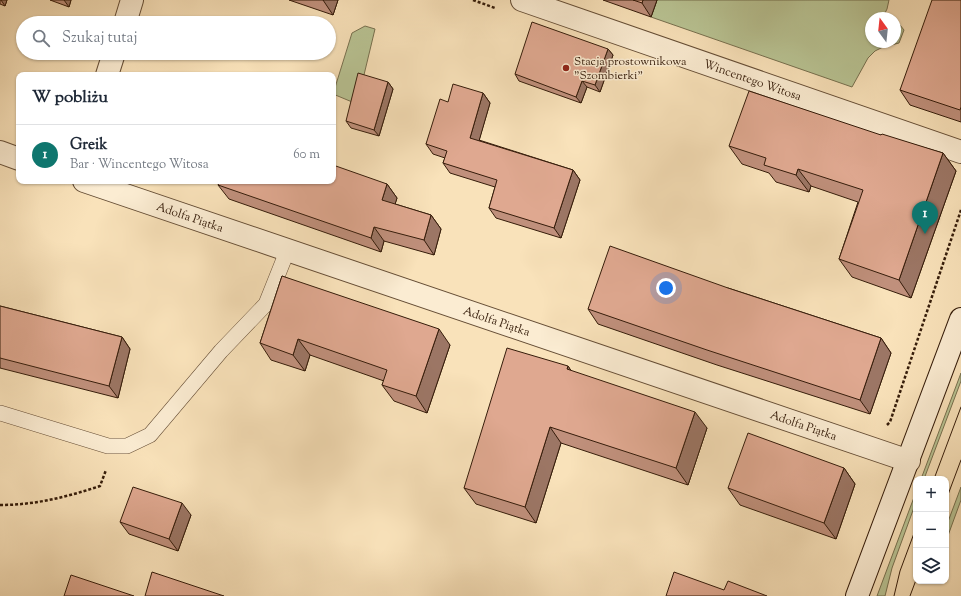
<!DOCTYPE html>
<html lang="pl">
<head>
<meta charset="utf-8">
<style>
  :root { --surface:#fff; --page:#f6f6f7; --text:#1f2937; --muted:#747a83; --line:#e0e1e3; --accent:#0f766e }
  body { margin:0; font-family:"Sorts Mill Goudy",serif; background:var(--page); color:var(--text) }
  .controls { position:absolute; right:12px; bottom:12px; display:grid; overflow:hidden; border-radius:8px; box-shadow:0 1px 3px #0004 }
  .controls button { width:36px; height:36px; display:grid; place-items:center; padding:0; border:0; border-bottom:1px solid var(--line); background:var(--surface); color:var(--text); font:20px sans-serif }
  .compass { position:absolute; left:865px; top:12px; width:36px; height:36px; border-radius:50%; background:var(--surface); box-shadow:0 1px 3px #0004; rotate:345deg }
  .you { position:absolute; left:666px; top:288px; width:14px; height:14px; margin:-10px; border:3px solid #fff; border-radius:50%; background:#1a73e8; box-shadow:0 0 0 6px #1a73e833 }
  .badge { display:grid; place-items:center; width:26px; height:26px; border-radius:50%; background:var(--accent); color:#fff; font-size:13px; font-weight:700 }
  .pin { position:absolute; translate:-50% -33px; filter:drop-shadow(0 1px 2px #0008) }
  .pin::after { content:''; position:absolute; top:21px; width:14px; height:12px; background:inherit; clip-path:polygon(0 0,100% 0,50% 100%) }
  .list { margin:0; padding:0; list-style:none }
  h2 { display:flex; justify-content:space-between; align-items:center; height:52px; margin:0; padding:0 16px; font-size:17px }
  h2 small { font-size:13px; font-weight:400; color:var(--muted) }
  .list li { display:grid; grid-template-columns:26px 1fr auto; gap:12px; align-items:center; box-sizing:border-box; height:60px; padding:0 16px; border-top:1px solid var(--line) }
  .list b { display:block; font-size:15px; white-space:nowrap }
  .list p { margin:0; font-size:13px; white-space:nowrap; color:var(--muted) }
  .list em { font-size:13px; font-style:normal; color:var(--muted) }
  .icon { flex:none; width:22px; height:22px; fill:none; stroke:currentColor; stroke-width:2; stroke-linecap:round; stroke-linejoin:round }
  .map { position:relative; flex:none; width:961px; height:596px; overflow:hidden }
  .search { position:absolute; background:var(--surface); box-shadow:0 1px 3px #0004; left:16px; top:16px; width:320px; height:44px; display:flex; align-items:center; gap:10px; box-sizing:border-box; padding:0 14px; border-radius:22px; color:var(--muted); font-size:15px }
  .panel { position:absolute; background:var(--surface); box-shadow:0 1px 3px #0004; left:16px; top:72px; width:320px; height:112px; border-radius:8px }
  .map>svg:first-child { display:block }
  .green { fill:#b9c494; stroke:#77704f }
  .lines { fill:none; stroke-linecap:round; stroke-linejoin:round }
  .lane-casing { stroke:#664e36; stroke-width:16 }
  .street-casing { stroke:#664e36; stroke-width:24 }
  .secondary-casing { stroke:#351c0a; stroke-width:24 }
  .path { stroke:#351c0a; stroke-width:2.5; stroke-dasharray:3 2; stroke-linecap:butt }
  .lane { stroke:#fbecd2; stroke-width:15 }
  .street { stroke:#fbecd2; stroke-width:22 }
  .secondary { stroke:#fbecd2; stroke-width:22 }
  .tram { stroke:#351c0a; stroke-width:1 }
  .wall { fill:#c0907c; stroke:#351c0a }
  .shaded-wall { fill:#9c7665; stroke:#351c0a }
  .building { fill:#dfa890; stroke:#351c0a }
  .poi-dot { fill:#8f2418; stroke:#fbecd2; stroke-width:1.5 }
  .labels { text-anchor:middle; stroke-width:3; stroke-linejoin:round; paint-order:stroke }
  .poi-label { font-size:12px; fill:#351c0a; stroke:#fbecd2; text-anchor:start }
  .street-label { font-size:12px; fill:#351c0a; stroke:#fbecd2 }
</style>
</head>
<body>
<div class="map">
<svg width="961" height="596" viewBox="0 0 961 596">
  <rect width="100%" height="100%" fill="#f9e2ba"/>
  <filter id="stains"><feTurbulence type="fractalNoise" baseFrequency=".005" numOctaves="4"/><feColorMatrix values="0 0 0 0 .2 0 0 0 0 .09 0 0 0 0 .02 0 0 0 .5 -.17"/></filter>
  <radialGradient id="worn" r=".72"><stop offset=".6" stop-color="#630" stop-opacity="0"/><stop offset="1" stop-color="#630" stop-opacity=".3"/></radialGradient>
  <path class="green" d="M 657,0 L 889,0 L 887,9 L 885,13 L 885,18 L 871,18 L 871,42 L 895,42 L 895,23 L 900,25 L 904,30 L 899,43 L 883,47 L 875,51 L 868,58 L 852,87 L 651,17 Z
    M 365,26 L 375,29 L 357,104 L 333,94 L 352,33 Z
    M 961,373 L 961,381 L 924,479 L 921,479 Z
    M 961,487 L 961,500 L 946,541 L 946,527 Z
    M 916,492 L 916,502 L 892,568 L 885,596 L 877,596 Z"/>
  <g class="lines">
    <defs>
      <path id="lane" d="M 0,413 L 108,446 L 127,446 L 150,435 L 221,351 L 266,304 L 288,249"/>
      <g id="street">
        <path id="s1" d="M 522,0 L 961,152"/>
        <path d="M 125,23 L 132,0"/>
        <path d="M 107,75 L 114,53"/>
        <path d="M 0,152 L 19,159"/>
        <path id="s2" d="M 84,181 L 909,461"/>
      </g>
      <path id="secondary" d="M 857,596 L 961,319"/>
    </defs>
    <use href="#lane" class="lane-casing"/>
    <use href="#street" class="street-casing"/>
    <use href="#secondary" class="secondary-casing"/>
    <path class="path" d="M 473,0 L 495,8
      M 887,425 L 890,422 L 961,210
      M 0,505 C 35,505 67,497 100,486 L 106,470"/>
    <use href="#lane" class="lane"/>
    <use href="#street" class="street"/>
    <use href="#secondary" class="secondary"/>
    <path class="tram" d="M 934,479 L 961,407
      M 946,500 L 961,460
      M 894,596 L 900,571 L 916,528
      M 910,596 L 916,580"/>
  </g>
  <path class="wall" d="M 0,0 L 7,0 L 5,6 L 0,4 Z
    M 50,0 L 71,0 L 69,7 Z
    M 289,0 L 338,0 L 333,15 Z
    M 603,0 L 657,0 L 651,17 Z
    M 961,0 L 961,122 L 910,105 L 900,90 Z
    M 608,49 L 613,55 L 600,92 L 587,87 L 581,103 L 519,81 L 515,74 Z
    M 388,82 L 393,89 L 379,136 L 351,128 L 346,121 Z
    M 483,93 L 490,103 L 479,140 L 573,170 L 580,180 L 561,238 L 496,218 L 489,208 L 495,187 L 450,173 L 443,163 L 445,158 L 433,154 L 426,144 L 448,102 Z
    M 881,135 L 943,153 L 956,171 L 911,298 L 852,277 L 839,259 L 858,202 L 811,186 L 809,192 L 776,182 L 769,173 L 742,164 L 729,146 Z
    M 387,184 L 397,198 L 395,204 L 431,215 L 441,229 L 434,255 L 384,241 L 381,252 L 229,199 L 218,185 Z
    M 282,276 L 450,345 L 427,413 L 394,401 L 382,385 L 384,381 L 310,355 L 305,371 L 271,360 L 260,343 Z
    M 728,288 L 881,338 L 891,353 L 870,414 L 717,365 L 598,324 L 588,309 Z
    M 0,306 L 122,337 L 130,349 L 118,398 L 0,368 Z
    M 568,366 L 571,371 L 707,428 L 688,485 L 561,443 L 536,523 L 476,504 L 464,488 Z
    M 844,468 L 855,484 L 836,539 L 740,505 L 728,488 Z
    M 191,515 L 178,551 L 129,534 L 120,522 Z"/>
  <path class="shaded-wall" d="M 1,0 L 7,0 L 5,6 Z
    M 64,0 L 71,0 L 69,7 Z
    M 323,0 L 338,0 L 333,15 Z
    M 643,0 L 657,0 L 651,17 L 642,3 Z
    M 608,49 L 613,55 L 600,92 L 595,85 Z
    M 582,81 L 587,87 L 581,103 L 576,97 Z
    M 388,82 L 393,89 L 379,136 L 374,130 Z
    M 483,93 L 490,103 L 477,148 L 470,138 Z
    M 943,153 L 956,171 L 911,298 L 899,280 Z
    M 798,169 L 811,186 L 809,192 L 796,175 Z
    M 573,170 L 580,180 L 561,238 L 554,228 Z
    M 387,184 L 397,198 L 392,214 L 382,200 Z
    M 431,215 L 441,229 L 434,255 L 424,240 Z
    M 374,227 L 384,241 L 381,252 L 371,238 Z
    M 439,329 L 450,345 L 427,413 L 416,396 Z
    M 122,337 L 130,349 L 118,398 L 109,386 Z
    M 881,338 L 891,353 L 870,414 L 860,400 Z
    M 298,339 L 310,355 L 305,371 L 293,355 Z
    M 568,366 L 579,382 L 567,369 Z
    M 695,412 L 707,428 L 688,485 L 676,468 Z
    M 550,427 L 561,443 L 536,523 L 525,507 Z
    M 844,468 L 855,484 L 836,539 L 824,523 Z
    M 182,503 L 191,515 L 178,551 L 169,539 Z"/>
  <path class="building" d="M 633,0 L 643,0 L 642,3 Z
    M 932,0 L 961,0 L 961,107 L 960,110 L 900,90 Z
    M 532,22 L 608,49 L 595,85 L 582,81 L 576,97 L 515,74 Z
    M 358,73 L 388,82 L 374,130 L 346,121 Z
    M 453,84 L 483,93 L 470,138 L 573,170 L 554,228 L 489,208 L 497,180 L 443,163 L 447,151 L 426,144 L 440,99 L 448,102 Z
    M 749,91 L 881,135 L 882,134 L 943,153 L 899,280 L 839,259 L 863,190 L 798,169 L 796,175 L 764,165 L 766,158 L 729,146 Z
    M 333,165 L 387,184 L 382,200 L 431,215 L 424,240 L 374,227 L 371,238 L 218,185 L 220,181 L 333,181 Z
    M 610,246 L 728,288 L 881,338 L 860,400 L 707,350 L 588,309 Z
    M 282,276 L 439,329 L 416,396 L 382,385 L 387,370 L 298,339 L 293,355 L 260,343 Z
    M 0,306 L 122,337 L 109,386 L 0,358 Z
    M 507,348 L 568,366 L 567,369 L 695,412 L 676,468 L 550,427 L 525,507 L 464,488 Z
    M 748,433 L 844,468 L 824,523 L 728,488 Z
    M 133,487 L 182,503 L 169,539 L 120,522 Z
    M 152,572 L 224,596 L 145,596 Z
    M 674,572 L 724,590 L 728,581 L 767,596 L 666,596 Z
    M 71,575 L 134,596 L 64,596 Z"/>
  <circle class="poi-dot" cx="566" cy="68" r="4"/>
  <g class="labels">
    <g class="poi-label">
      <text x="574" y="65">Stacja prostownikowa<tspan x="574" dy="14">"Szombierki"</tspan></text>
    </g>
    <g class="street-label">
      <text dy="4" stroke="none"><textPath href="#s1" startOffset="244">Wincentego Witosa</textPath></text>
      <text dy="4" stroke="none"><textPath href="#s2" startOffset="112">Adolfa Piątka</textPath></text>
      <text dy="4" stroke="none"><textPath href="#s2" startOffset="436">Adolfa Piątka</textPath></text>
      <text dy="4" stroke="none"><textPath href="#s2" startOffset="760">Adolfa Piątka</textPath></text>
    </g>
  </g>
  <rect width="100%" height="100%" filter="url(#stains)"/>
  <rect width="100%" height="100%" fill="url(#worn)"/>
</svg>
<div class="controls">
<button>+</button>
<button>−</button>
<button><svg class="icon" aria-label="layers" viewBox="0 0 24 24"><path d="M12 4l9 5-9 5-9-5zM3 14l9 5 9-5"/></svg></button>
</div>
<svg class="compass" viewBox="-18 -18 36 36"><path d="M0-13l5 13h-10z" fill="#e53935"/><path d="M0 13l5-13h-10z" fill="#747a83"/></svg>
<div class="you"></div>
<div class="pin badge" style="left:925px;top:234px">1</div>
<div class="search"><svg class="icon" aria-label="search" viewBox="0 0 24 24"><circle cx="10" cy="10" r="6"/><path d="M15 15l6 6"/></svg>Szukaj tutaj</div>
<section class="panel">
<h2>W pobliżu<small></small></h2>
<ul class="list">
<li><span class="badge">1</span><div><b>Greik</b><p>Bar · Wincentego Witosa</p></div><em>60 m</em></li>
</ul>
</section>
</div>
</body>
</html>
